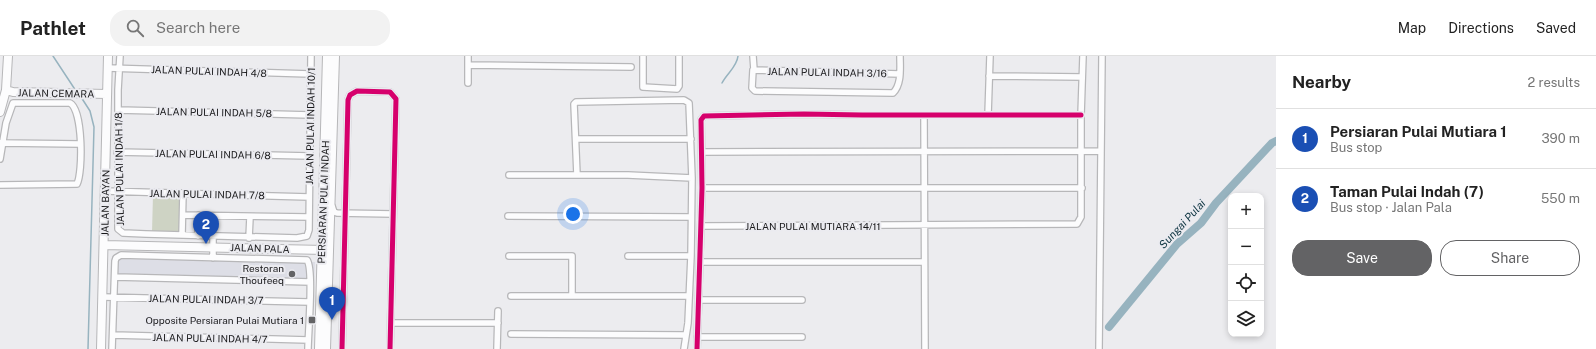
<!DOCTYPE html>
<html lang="en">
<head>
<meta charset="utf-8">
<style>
  :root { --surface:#fff; --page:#f2f2f2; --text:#222; --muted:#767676; --line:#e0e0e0; --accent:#636365 }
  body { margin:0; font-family:"Public Sans",sans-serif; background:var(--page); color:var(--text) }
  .controls { position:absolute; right:12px; bottom:12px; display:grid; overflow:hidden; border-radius:8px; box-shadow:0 2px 6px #0003 }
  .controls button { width:36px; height:36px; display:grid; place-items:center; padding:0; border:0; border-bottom:1px solid var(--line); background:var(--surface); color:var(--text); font:20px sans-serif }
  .you { position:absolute; left:573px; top:158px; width:14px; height:14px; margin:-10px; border:3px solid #fff; border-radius:50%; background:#1a73e8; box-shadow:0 0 0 6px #1a73e833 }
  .badge { display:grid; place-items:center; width:26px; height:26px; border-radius:50%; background:var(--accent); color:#fff; font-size:13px; font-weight:700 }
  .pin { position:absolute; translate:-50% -33px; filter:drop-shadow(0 1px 2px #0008) }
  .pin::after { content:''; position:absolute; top:21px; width:14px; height:12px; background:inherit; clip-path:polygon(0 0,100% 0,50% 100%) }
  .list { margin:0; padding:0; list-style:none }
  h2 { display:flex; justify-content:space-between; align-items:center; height:52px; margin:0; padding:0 16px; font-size:17px }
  h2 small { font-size:13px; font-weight:400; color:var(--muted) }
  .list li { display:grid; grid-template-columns:26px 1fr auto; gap:12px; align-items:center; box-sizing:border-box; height:60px; padding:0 16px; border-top:1px solid var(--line) }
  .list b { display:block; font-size:15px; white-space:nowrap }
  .list p { margin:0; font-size:13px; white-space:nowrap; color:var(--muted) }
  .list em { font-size:13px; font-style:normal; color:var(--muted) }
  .actions { display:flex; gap:8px; padding:12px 16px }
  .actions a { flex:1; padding:9px 0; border:1px solid var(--accent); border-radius:16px; text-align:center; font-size:14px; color:var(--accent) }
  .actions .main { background:var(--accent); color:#fff }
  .icon { flex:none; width:22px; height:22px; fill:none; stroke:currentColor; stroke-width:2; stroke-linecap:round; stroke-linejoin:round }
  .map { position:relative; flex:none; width:1276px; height:293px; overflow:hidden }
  header { display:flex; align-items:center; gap:24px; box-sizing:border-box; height:56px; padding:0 20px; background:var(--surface); border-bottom:1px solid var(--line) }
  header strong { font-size:19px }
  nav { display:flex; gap:22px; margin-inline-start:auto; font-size:14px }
  .search { width:280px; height:36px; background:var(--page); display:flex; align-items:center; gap:10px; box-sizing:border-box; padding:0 14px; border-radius:16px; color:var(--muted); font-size:15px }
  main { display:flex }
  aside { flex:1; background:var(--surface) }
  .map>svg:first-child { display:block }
  .built { fill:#dddee6 }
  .green { fill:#ced3c4 }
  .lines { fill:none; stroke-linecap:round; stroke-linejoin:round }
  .stream { stroke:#97b3bf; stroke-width:1.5 }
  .river { stroke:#97b3bf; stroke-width:8 }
  .street-casing { stroke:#b7b7b9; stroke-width:8 }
  .secondary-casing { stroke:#b7b7b9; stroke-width:10 }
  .street { stroke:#fcfcfd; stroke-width:5.5 }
  .secondary { stroke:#fcfcfd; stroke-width:8 }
  .cycleway-casing { stroke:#ebebf0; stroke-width:8 }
  .cycleway { stroke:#d6006c; stroke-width:5 }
  .poi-dot { fill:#636365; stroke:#ebebf0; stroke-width:1.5 }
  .labels { text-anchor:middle; stroke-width:4; stroke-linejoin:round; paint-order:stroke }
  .street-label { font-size:10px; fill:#19191b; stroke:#ebebf0 }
  .poi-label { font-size:10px; fill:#19191b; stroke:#ebebf0; text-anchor:end }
  .water-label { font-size:11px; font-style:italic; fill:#0d3440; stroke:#ebebf0 }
</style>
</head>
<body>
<header>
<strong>Pathlet</strong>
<div class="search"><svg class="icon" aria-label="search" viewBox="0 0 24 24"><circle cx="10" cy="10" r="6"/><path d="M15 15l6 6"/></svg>Search here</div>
<nav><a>Map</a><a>Directions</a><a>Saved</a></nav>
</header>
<main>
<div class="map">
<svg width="1276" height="293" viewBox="0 0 1276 293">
  <rect width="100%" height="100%" fill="#ececef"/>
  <path class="built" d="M 112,200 L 315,206 L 314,228 L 111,223 Z"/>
  <path class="green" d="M 153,139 L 181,141 L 179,175 L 152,176 Z"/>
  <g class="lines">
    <path class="stream" d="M 53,0 L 76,35
      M 722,27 C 727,17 737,11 738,0
      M 81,41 L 90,55 L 94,71 L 88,293"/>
    <path class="river" d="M 1109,271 L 1177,188 L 1201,167 L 1216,147 L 1272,87 L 1276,85"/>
    <defs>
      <path id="street" d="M 120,0 L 118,34 L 118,173 L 123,177 L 146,178 L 297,182 L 307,180 L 309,174 L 311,0
        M 643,0 L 643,31 L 677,33 L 679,30 L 679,0
        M 753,0 L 754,14 L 900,18
        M 468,9 L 631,11
        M 107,12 L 310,18
        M 753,14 L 752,32 L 755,35 L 893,37 C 902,28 900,12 900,0
        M 989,20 L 1082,21
        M 468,27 L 468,0
        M 118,54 L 310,59
        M 924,59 L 925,293
        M 988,59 L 990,0
        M 577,83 L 691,83
        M 0,87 L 80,88
        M 117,96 L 309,100
        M 702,96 L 1101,95
        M 0,103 L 6,67 L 13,47 L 70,47 C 83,54 83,116 77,128 L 0,129
        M 509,119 L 628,119 L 692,122
        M 577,119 L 574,48 L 576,46 L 684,44 L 689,47 L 692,122 L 691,200 L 688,267 L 684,293
        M 702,132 L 1082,132
        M 105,135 L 309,141
        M 332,150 L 334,156 L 337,157 L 393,158
        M 183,159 L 309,161
        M 508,160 L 691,161
        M 701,170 L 1077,168 L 1081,161 L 1081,59 L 1083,0
        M 182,179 L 183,137
        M 198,180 L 198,159
        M 249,182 L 250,161
        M 509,200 L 572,200 L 572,240
        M 628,200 L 691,200
        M 213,202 L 213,181
        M 701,206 L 924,206
        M 115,221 L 310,226
        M 511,240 L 689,240
        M 103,241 L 309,246
        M 700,244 L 802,244
        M 391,267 L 498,267
        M 511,278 L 685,279
        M 113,279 L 308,284
        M 697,281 L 802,281
        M 112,293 L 115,205 L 116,202 L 121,199 L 307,204 C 314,213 308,278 308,293
        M 342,293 L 348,44 L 350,39 L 357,35 L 390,36 L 396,43 L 390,293
        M 497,293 L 498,255
        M 697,293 L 702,132 L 701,64 L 704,60 L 804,58 L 862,59 L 1081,59
        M 1099,293 L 1102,0"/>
      <path id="secondary" d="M 6,34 L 13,36 L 107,38
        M 0,56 L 6,34 L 8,0
        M 104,189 L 325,194
        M 101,293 L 108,0
        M 319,293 L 327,0
        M 326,293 L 335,0"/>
    </defs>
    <use href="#street" class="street-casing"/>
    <use href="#secondary" class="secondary-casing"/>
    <use href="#street" class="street"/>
    <use href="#secondary" class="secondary"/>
    <defs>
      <path id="cycleway" d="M 342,293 L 348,44 L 350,39 L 357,35 L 390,36 L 396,43 L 390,293
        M 697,293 L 702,132 L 701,64 L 704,60 L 804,58 L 862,59 L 1081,59"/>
    </defs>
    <use href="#cycleway" class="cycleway-casing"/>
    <use href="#cycleway" class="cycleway"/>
  </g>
  <g class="poi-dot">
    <circle cx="292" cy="218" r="4"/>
    <rect x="308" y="260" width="8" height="8" rx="2"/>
  </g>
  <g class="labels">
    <g class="street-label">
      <text transform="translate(209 15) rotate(2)" y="4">JALAN PULAI INDAH 4/8</text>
      <text transform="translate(827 16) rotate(1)" y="4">JALAN PULAI INDAH 3/16</text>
      <text transform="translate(56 37) rotate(1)" y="4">JALAN CEMARA</text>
      <text transform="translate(214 56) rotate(1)" y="4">JALAN PULAI INDAH 5/8</text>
      <text transform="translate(310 70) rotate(-89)" y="4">JALAN PULAI INDAH 10/1</text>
      <text transform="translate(213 98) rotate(1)" y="4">JALAN PULAI INDAH 6/8</text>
      <text transform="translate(119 113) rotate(-91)" y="4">JALAN PULAI INDAH 1/8</text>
      <text transform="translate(207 138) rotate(1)" y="4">JALAN PULAI INDAH 7/8</text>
      <text transform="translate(323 146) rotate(-88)" y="4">PERSIARAN PULAI INDAH</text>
      <text transform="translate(105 147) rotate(-89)" y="4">JALAN BAYAN</text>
      <text x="813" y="174">JALAN PULAI MUTIARA 14/11</text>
      <text transform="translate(260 192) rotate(2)" y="4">JALAN PALA</text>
      <text transform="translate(206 243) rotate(1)" y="4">JALAN PULAI INDAH 3/7</text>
      <text transform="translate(210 282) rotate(1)" y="4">JALAN PULAI INDAH 4/7</text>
    </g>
    <g class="poi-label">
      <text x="284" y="216">Restoran<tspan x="284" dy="12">Thoufeeq</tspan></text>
      <text x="304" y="268">Opposite Persiaran Pulai Mutiara 1</text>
    </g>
    <g class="water-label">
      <text transform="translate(1182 168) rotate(-47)" y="4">Sungai Pulai</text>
    </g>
  </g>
</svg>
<div class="controls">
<button>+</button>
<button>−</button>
<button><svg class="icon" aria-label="locate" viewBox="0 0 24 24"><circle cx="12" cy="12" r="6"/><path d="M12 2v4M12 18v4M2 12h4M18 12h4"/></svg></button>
<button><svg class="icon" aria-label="layers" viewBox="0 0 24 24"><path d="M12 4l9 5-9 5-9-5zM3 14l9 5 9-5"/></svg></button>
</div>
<div class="you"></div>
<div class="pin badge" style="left:332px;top:264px;background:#1a4fb4">1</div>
<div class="pin badge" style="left:206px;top:188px;background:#1a4fb4">2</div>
</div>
<aside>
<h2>Nearby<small>2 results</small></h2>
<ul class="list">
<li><span class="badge" style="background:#1a4fb4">1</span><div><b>Persiaran Pulai Mutiara 1</b><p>Bus stop</p></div><em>390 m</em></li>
<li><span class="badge" style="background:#1a4fb4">2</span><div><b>Taman Pulai Indah (7)</b><p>Bus stop · Jalan Pala</p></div><em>550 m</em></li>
</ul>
<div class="actions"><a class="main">Save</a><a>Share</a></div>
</aside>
</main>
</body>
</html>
